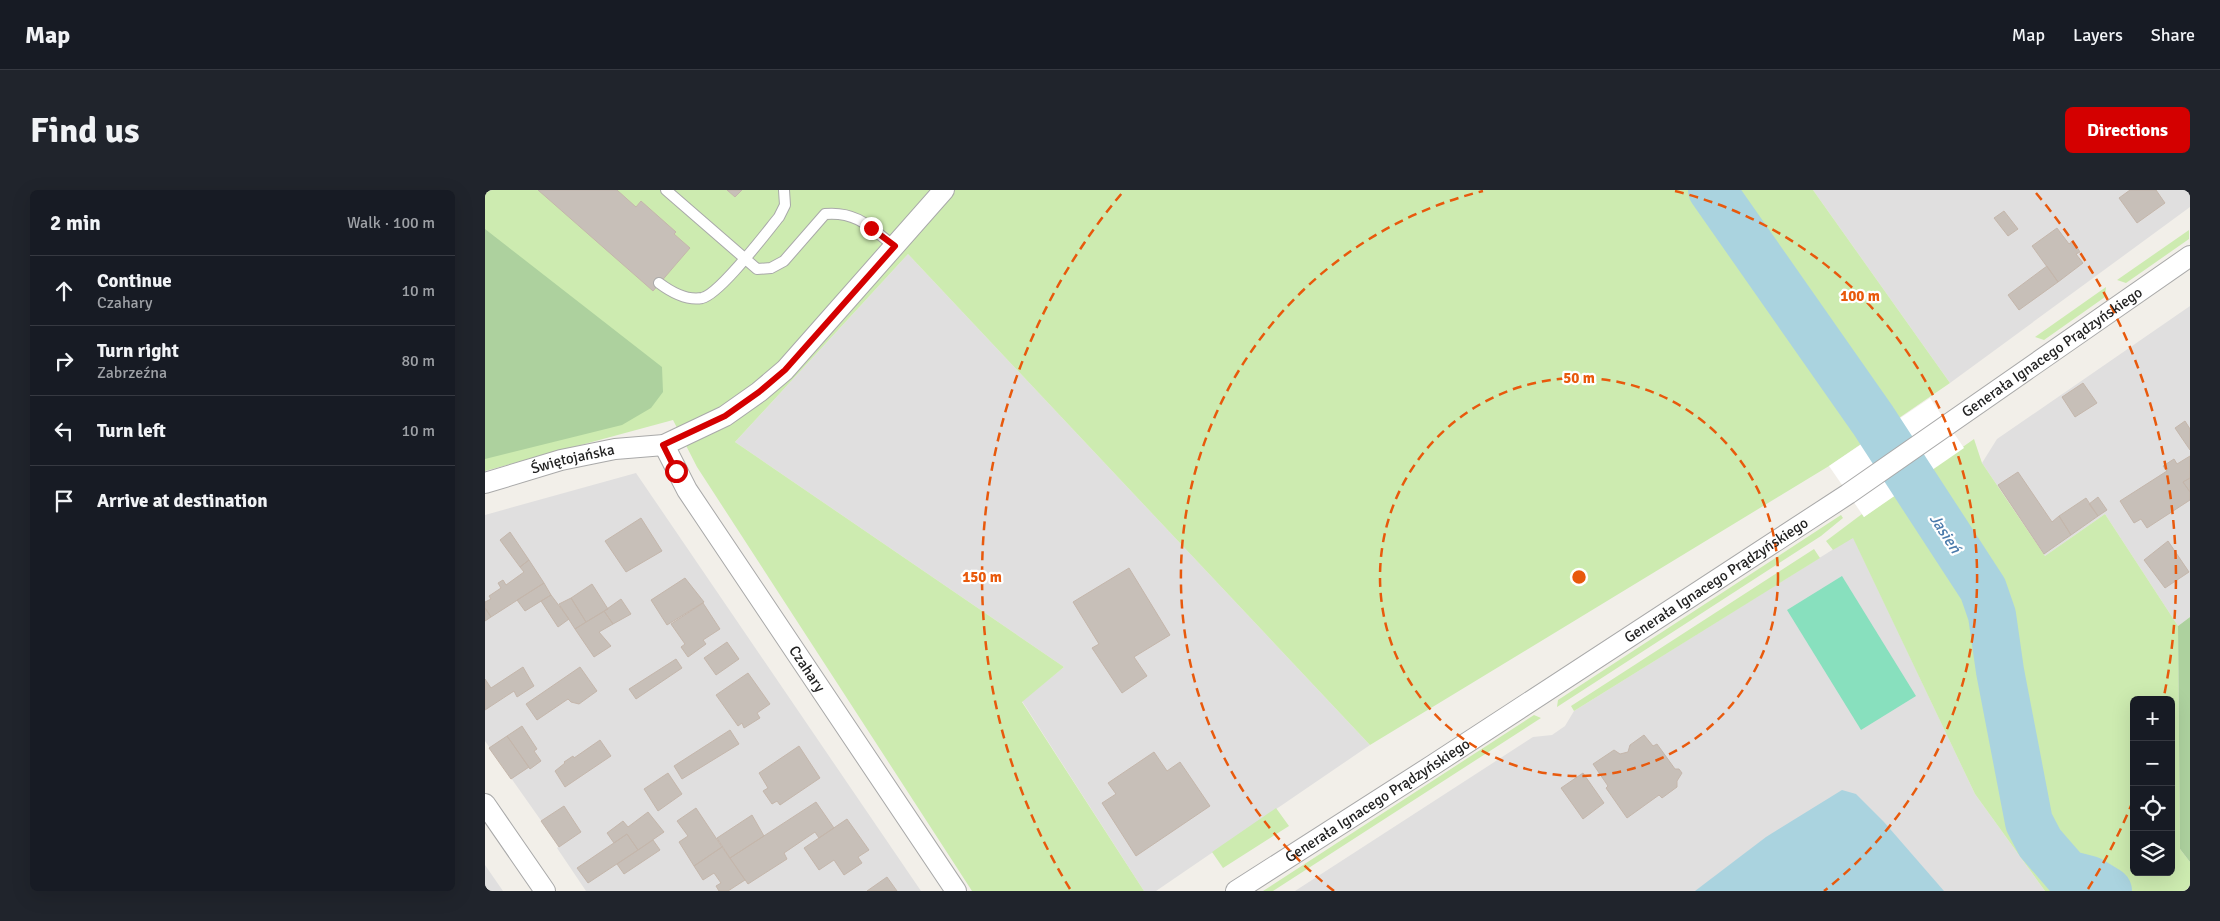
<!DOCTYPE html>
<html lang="en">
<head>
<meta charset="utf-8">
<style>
  :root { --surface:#171b24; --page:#20242c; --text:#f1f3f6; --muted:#9ea1a6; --line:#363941; --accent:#d40000 }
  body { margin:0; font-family:Signika,sans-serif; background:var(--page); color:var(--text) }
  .controls { position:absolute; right:15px; bottom:15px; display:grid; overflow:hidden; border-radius:8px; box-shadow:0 5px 20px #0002 }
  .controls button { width:45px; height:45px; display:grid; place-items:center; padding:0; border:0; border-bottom:1px solid var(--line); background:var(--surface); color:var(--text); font:25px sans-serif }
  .stop { position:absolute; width:15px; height:15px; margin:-11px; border:4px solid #d40000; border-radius:50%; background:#fff }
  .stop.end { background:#d40000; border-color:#fff; box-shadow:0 1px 5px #0008 }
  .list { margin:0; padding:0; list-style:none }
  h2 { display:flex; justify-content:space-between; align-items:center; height:65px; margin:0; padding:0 20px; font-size:21px }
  h2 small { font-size:16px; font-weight:400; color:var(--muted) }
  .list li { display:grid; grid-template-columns:32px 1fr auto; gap:15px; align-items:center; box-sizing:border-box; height:70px; padding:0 20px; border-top:1px solid var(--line) }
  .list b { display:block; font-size:19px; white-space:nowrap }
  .list p { margin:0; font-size:16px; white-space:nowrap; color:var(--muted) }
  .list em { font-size:16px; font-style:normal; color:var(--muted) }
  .icon { flex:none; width:28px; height:28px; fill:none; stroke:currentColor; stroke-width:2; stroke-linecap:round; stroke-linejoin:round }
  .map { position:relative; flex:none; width:1705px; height:701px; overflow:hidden; border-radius:8px }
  header { display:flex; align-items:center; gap:30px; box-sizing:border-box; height:70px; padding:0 25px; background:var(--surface); border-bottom:1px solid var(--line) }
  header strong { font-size:24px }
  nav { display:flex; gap:28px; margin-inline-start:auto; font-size:18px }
  .intro { display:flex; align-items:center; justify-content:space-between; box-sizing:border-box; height:120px; padding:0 30px }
  h1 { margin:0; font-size:35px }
  .button { padding:12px 22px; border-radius:8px; background:var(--accent); color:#fff; font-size:18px; font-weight:700 }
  main { display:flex; gap:30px; padding:0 30px }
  aside { flex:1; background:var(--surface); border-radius:8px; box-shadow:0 5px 20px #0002 }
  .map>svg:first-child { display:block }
  .residential { fill:#e0dfdf }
  .grass { fill:#cdebb0; fill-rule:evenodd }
  .forest { fill:#add19e }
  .pitch { fill:#88e0be }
  .water { fill:#aad3df }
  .pier { fill:#fff }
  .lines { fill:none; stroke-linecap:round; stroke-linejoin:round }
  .river { stroke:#aad3df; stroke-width:48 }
  .building { fill:#c7bfb8; stroke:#c4b6ab }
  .service-casing { stroke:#a9a9a9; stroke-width:12 }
  .minor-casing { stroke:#a9a9a9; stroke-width:22 }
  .service { stroke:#fff; stroke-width:10 }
  .minor { stroke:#fff; stroke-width:20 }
  .route { stroke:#d40000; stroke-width:6 }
  .ring { fill:none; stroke:#e8590c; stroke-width:2.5; stroke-dasharray:9 6 }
  .labels { text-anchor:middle; stroke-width:4.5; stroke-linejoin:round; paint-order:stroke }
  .street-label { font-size:15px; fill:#222; stroke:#fff }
  .water-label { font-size:16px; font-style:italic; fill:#4a7aab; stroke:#fff }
  .centre { fill:#e8590c; stroke:#fff; stroke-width:2.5 }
  .ring-label { font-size:15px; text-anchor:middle; font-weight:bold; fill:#e8590c; stroke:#fff; stroke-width:4.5; stroke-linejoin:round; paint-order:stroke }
</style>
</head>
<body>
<header>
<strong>Map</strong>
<nav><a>Map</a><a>Layers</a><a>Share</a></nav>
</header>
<div class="intro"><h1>Find us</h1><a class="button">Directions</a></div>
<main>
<aside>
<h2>2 min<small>Walk · 100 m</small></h2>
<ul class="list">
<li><svg class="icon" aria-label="ahead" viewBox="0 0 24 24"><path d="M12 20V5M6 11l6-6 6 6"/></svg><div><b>Continue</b><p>Czahary</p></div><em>10 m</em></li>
<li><svg class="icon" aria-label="right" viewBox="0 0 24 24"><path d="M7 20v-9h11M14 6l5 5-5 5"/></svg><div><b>Turn right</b><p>Zabrzeźna</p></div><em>80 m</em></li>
<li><svg class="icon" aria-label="left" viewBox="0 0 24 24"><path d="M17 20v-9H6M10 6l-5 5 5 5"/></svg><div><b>Turn left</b></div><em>10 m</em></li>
<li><svg class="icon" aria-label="arrive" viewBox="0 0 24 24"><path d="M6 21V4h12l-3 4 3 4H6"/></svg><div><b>Arrive at destination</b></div></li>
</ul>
</aside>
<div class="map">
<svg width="1705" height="701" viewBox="0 0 1705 701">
  <rect width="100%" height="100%" fill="#f2efe9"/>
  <path class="residential" d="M 1328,0 L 1705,0 L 1705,17 L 1465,193 Z
    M 423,64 L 885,555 L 671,701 L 659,701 L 537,511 L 579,477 L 250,252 Z
    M 1705,116 L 1705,427 L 1693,436 L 1620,324 L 1560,366 L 1497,273 L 1512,249 Z
    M 151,283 L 436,701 L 101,701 L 72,658 L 74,656 L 0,551 L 0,325 Z
    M 1368,347 L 1490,604 L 1560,701 L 810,701 L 1048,547 L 1067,545 L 1080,536 L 1089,521 Z
    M 0,675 L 18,701 L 0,701 Z"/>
  <path class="grass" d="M 0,0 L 1328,0 L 1465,193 L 1344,276 L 885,555 L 423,64 L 250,252 L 579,477 L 537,512 L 659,701 L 487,701 L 212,277 L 188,230 L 0,281 Z
    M 1704,40 L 1704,49 L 1641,93 L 1632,90 Z
    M 1621,97 L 1620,107 L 1559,150 L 1550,147 Z
    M 1489,249 L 1497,273 L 1560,366 L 1620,324 L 1693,436 L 1695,659 L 1705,672 L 1705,701 L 1560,701 L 1490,604 L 1368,348 L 1348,360 L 1341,351 L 1377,324 L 1379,327 ZM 1649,510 L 1686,510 L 1686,682 L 1649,682 Z
    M 1356,325 L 1358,328 L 1336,346 L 1072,517 L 1073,510 Z
    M 1329,359 L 1335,368 L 1089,521 L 1086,516 Z
    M 1049,525 L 1056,528 L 788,701 L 778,701 Z
    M 791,618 L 804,636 L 738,678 L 727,662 Z"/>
  <path class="forest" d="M 0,39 L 177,177 L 178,202 L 166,218 L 137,235 L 0,269 Z
    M 1705,427 L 1705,672 L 1695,659 L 1693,436 Z"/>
  <path class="pitch" d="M 1357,386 L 1431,506 L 1376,540 L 1302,420 Z"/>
  <path class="water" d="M 1357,600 L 1371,604 L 1399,632 L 1459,701 L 1210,701 L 1281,647 Z"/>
  <path class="pier" d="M 1445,208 L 1479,258 L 1379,327 L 1344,276 Z"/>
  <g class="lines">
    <path class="river" d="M 1227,0 L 1388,230 L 1498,399 L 1507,425 L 1515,481 L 1544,632 L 1555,653 L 1582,684 L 1605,690 L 1623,701"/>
  </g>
  <path class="building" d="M 53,0 L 132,0 L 151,17 L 156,11 L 191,42 L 189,44 L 205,58 L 168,101 Z
    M 242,0 L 257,0 L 250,7 Z
    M 1645,0 L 1671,0 L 1680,13 L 1652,33 L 1634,8 Z
    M 1519,21 L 1533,39 L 1523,46 L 1509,28 Z
    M 1572,38 L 1584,54 L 1588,51 L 1595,62 L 1591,64 L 1598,73 L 1573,92 L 1547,56 Z
    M 1562,76 L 1573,92 L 1534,120 L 1523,105 Z
    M 1598,193 L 1612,213 L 1590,227 L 1577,207 Z
    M 1700,231 L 1705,239 L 1705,260 L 1690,238 Z
    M 1705,266 L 1705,288 L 1698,292 L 1705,302 L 1705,310 L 1662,338 L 1656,329 L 1649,333 L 1635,311 L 1682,281 L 1678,276 L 1689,269 L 1692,274 Z
    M 1533,282 L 1567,332 L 1574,326 L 1586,345 L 1559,364 L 1513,295 Z
    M 1705,288 L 1705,302 L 1698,292 Z
    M 1613,307 L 1622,320 L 1613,326 L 1604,314 Z
    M 1601,308 L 1613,326 L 1586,345 L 1574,326 Z
    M 156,328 L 177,361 L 141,382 L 120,351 Z
    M 25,342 L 44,370 L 35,377 L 15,350 Z
    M 1683,351 L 1704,382 L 1680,398 L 1659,370 Z
    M 44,370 L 59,393 L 6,427 L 0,418 L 0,412 L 6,409 L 4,406 L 16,398 L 13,393 L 18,390 L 21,395 L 39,382 L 35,377 Z
    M 644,378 L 685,445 L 649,467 L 662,486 L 637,503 L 607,458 L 614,454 L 588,412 Z
    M 200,388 L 219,412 L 182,435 L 166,410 Z
    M 59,393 L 66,405 L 40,421 L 32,410 Z
    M 107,394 L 123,419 L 101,432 L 86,408 Z
    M 66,405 L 84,429 L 73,437 L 56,411 Z
    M 86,408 L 101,432 L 90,439 L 74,414 Z
    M 136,409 L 146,424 L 128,434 L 119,421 Z
    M 218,413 L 235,439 L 218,450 L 221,454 L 203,467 L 196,457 L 200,454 L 186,434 Z
    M 0,418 L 6,427 L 0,431 Z
    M 119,421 L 128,434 L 114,442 L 126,456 L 109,467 L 90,439 Z
    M 242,452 L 254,469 L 231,485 L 219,468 Z
    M 191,469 L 197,478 L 151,509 L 144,499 Z
    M 38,477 L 49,496 L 32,507 L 29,501 L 0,520 L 0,489 L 6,498 Z
    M 95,477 L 112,501 L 94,514 L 86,512 L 83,509 L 52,530 L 41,514 Z
    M 263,483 L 285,514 L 272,523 L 275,528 L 259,538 L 257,533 L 253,536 L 231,505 Z
    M 37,536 L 52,559 L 49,561 L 56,571 L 45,579 L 22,546 Z
    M 245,540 L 254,554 L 197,589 L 189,576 Z
    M 1159,545 L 1168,556 L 1172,554 L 1190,579 L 1194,579 L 1197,583 L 1192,591 L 1192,597 L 1177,608 L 1174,605 L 1142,628 L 1121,598 L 1123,596 L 1108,574 L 1129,560 L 1135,564 L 1143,562 L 1145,555 Z
    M 22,546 L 44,577 L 26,589 L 4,558 Z
    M 115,550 L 126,566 L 80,597 L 70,581 L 80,573 L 79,572 L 88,566 L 89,568 Z
    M 314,556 L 335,588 L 295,615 L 292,611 L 287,614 L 278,601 L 283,598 L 274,583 Z
    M 669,562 L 682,581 L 695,572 L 725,616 L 651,666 L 617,613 L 631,604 L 623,593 Z
    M 183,583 L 197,604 L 173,621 L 159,599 Z
    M 1098,583 L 1119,613 L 1098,629 L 1076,598 Z
    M 331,612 L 349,638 L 334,648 L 330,642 L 299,663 L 302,669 L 263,694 L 245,668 Z
    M 79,616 L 96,642 L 74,657 L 56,631 Z
    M 211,618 L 237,657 L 209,676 L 194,652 L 203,646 L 192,631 Z
    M 163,622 L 179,642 L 153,660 L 142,644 L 129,653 L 122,643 L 138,631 L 143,637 Z
    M 267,625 L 279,646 L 245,668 L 232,648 Z
    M 362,629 L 384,660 L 373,667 L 377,673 L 359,685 L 349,670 L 334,680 L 319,658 Z
    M 142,644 L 153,660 L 103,693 L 92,678 Z
    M 168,650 L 175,660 L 139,684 L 132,674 Z
    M 237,657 L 260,690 L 243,701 L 234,701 L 231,696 L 236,693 L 229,683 L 218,690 L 209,676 Z
    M 402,687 L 412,701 L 382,701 Z"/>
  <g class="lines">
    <defs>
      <path id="service" d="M 181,0 L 272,79 L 286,78 L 299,71 L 340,24 C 372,21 386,38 410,57
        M 174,93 C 186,102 201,111 217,108 C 235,104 280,44 294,27 L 300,15 L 299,0"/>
      <g id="minor">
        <path id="s1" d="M 179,255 L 202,300 L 471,701"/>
        <path id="s2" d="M 0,293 L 76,270 L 130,259 L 179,255 L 240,226 L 274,202 L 300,180 L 459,0"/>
        <path d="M 0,614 L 60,701"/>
        <path id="s3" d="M 751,701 L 948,575 L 1363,304 L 1705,66"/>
      </g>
    </defs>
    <use href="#service" class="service-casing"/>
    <use href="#minor" class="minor-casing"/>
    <use href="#service" class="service"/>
    <use href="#minor" class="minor"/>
  </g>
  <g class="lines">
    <path class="route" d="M 191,281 L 178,255 L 240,226 L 274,202 L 300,180 L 410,56 L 386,38"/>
  </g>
  <g class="ring">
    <circle cx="1094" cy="387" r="199"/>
    <path d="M849 701A398 398 0 0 1 998 1M1190 1A398 398 0 0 1 1339 701"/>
    <path d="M1648 611A597 597 0 0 1 1603 699M585 699A597 597 0 0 1 637 3M1551 3A597 597 0 0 1 1679 506"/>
  </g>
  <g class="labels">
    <g class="street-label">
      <text dy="5" stroke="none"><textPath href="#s3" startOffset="978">Generała Ignacego Prądzyńskiego</textPath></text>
      <text dy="5" stroke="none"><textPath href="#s2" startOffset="91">Świętojańska</textPath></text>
      <text dy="5" stroke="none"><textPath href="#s3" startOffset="572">Generała Ignacego Prądzyńskiego</textPath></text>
      <text dy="5" stroke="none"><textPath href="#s1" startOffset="266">Czahary</textPath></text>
      <text dy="5" stroke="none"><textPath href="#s3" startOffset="168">Generała Ignacego Prądzyńskiego</textPath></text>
    </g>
    <g class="water-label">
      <text transform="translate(1461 343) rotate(57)" y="6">Jasień</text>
    </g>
  </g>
  <circle cx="1094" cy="387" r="8" class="centre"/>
  <g class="ring-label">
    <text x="1375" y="111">100 m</text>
    <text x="1094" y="193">50 m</text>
    <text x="497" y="392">150 m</text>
  </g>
</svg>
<div class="controls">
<button>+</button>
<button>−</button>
<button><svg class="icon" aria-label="locate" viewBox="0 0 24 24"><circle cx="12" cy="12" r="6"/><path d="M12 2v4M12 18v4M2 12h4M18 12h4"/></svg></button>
<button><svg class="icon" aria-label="layers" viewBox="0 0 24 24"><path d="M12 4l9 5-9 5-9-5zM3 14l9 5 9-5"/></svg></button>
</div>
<div class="stop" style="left:191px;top:281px"></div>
<div class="stop end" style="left:386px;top:38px"></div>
</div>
</main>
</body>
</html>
